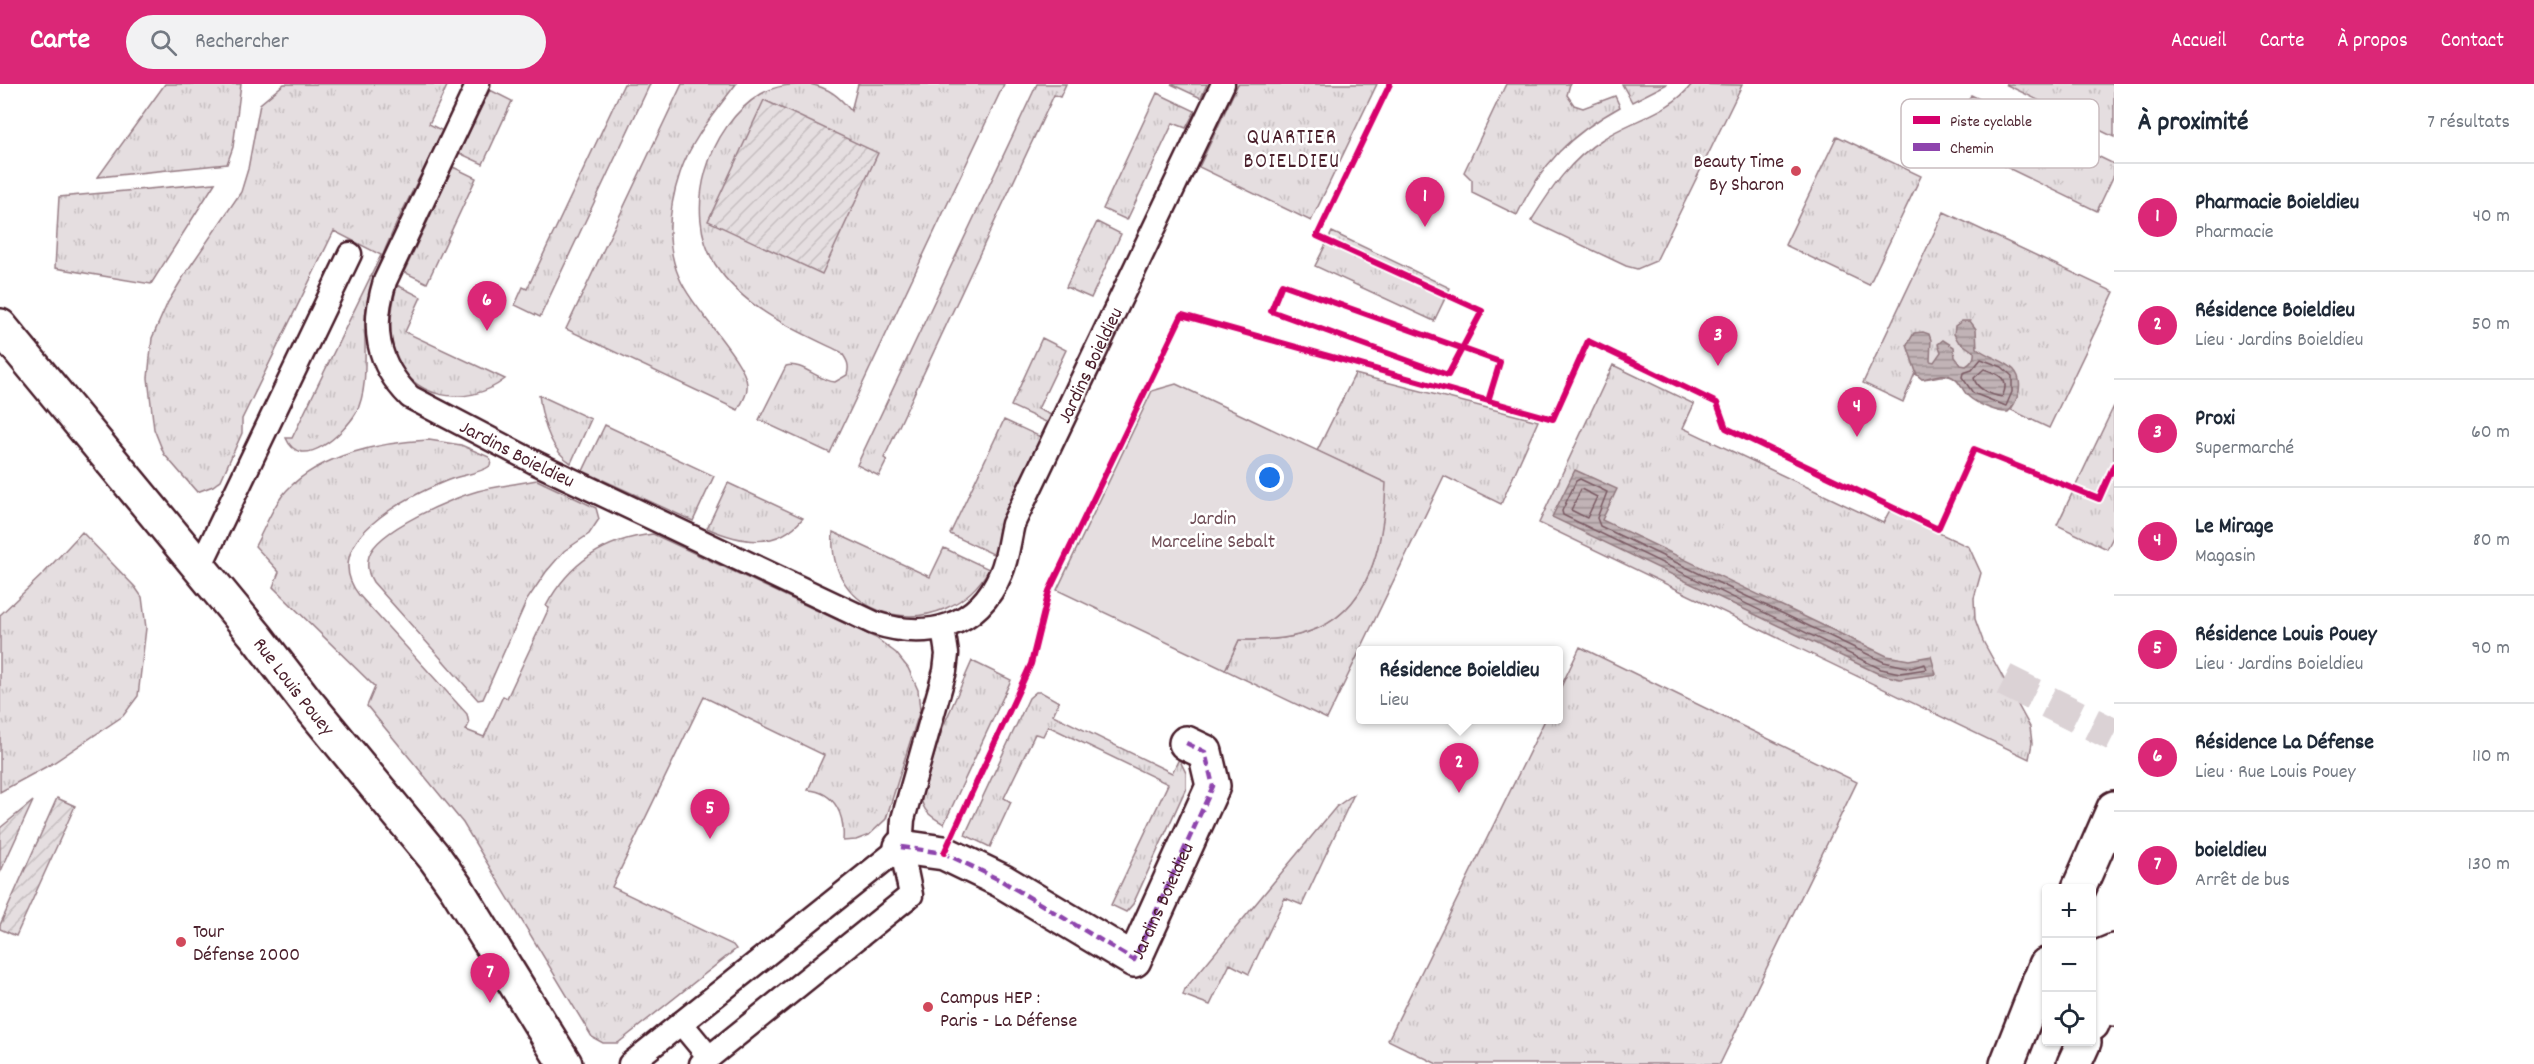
<!DOCTYPE html>
<html lang="fr">
<head>
<meta charset="utf-8">
<style>
  :root { --surface:#fff; --page:#f2f2f3; --text:#1f2937; --muted:#747a83; --line:#e0e1e3; --accent:#db2777 }
  body { margin:0; font-family:Dekko,sans-serif; background:var(--page); color:var(--text) }
  .controls { position:absolute; right:18px; bottom:18px; display:grid; overflow:hidden; border-radius:6px; box-shadow:0 2px 4px #0004 }
  .controls button { width:54px; height:54px; display:grid; place-items:center; padding:0; border:0; border-bottom:2px solid var(--line); background:var(--surface); color:var(--text); font:30px sans-serif }
  .you { position:absolute; left:1270px; top:394px; width:21px; height:21px; margin:-15px; border:4px solid #fff; border-radius:50%; background:#1a73e8; box-shadow:0 0 0 9px #1a73e833 }
  .badge { display:grid; place-items:center; width:39px; height:39px; border-radius:50%; background:var(--accent); color:#fff; font-size:20px; font-weight:700 }
  .pin { position:absolute; translate:-50% -50px; filter:drop-shadow(0 2px 3px #0008) }
  .pin::after { content:''; position:absolute; top:32px; width:21px; height:18px; background:inherit; clip-path:polygon(0 0,100% 0,50% 100%) }
  .popup { position:absolute; left:1356px; top:562px; width:207px; height:78px; box-sizing:border-box; display:grid; place-content:center; border-radius:6px; background:var(--surface); filter:drop-shadow(0 2px 4px #0005); font-size:20px; white-space:nowrap; color:var(--muted) }
  .popup b { font-size:22px; color:var(--text) }
  .popup::after { content:''; position:absolute; left:50%; top:100%; margin-left:-12px; border:12px solid transparent; border-top-color:var(--surface) }
  .list { margin:0; padding:0; list-style:none }
  h2 { display:flex; justify-content:space-between; align-items:center; height:78px; margin:0; padding:0 24px; font-size:26px }
  h2 small { font-size:20px; font-weight:400; color:var(--muted) }
  .list li { display:grid; grid-template-columns:39px 1fr auto; gap:18px; align-items:center; box-sizing:border-box; height:108px; padding:0 24px; border-top:2px solid var(--line) }
  .list b { display:block; font-size:22px; white-space:nowrap }
  .list p { margin:0; font-size:20px; white-space:nowrap; color:var(--muted) }
  .list em { font-size:20px; font-style:normal; color:var(--muted) }
  .icon { flex:none; width:33px; height:33px; fill:none; stroke:currentColor; stroke-width:2; stroke-linecap:round; stroke-linejoin:round }
  .map { position:relative; flex:none; width:2114px; height:980px; overflow:hidden }
  header { display:flex; align-items:center; gap:36px; box-sizing:border-box; height:84px; padding:0 30px; background:var(--accent); color:#fff }
  header strong { font-size:28px }
  nav { display:flex; gap:33px; margin-inline-start:auto; font-size:21px }
  .search { width:420px; height:54px; background:var(--page); display:flex; align-items:center; gap:15px; box-sizing:border-box; padding:0 21px; border-radius:33px; color:var(--muted); font-size:22px }
  main { display:flex }
  aside { flex:1; background:var(--surface) }
  .map>svg:first-child { display:block }
  .grass { fill:url(#grass-tufts); stroke:#987e86; stroke-width:1.5 }
  .park { fill:#e5dee0; stroke:#987e86; stroke-width:1.5 }
  .garden { fill:url(#garden-furrows); stroke:#987e86; stroke-width:1.5 }
  .water { fill:url(#water-rules); stroke:#91787e; stroke-width:1.5 }
  .lines { fill:none; stroke-linecap:round; stroke-linejoin:round }
  .shore { stroke:#7a5a63; stroke-width:1.5 }
  .street-tunnel { stroke:#dbd2d5; stroke-width:33; stroke-dasharray:33 16; stroke-linecap:butt }
  .lane-casing { stroke:#4a1f2b; stroke-width:27 }
  .street-casing { stroke:#4a1f2b; stroke-width:38 }
  .secondary-casing { stroke:#4a1f2b; stroke-width:38 }
  .primary-casing { stroke:#4a1f2b; stroke-width:38 }
  .lane { stroke:#fff; stroke-width:22 }
  .street { stroke:#fff; stroke-width:33 }
  .secondary { stroke:#fff; stroke-width:33 }
  .primary { stroke:#fff; stroke-width:33 }
  .quiet { stroke:#8e44ad; stroke-width:4.5; stroke-dasharray:9 4.5; stroke-linecap:butt }
  .cycleway-casing { stroke:#fff; stroke-width:10 }
  .cycleway { stroke:#d6006c; stroke-width:6 }
  .poi-dot { fill:#d1495b; stroke:#fff; stroke-width:2 }
  .labels { text-anchor:middle; stroke-width:5; stroke-linejoin:round; paint-order:stroke }
  .poi-label { font-size:20px; fill:#4a1f2b; stroke:#fff; text-anchor:start }
  .street-label { font-size:20px; fill:#4a1f2b; stroke:#fff }
  .park-label { font-size:20px; fill:#714f58; stroke:#fff }
  .neighbourhood-label { font-size:21px; letter-spacing:1.5px; fill:#4a1f2b; stroke:#fff }
  .key { fill:#fff; stroke:#c9bcbf; stroke-width:1.5 }
  .key-label { font-size:16px; fill:#4a1f2b }
</style>
</head>
<body>
<header>
<strong>Carte</strong>
<div class="search"><svg class="icon" aria-label="search" viewBox="0 0 24 24"><circle cx="10" cy="10" r="6"/><path d="M15 15l6 6"/></svg>Rechercher</div>
<nav><a>Accueil</a><a>Carte</a><a>À propos</a><a>Contact</a></nav>
</header>
<main>
<div class="map">
<svg width="2114" height="980" viewBox="0 0 2114 980">
  <defs>
    <pattern id="grass-tufts" width="24" height="20" patternUnits="userSpaceOnUse" patternTransform="scale(1.5)"><rect width="24" height="20" fill="#e5dee0"/><path d="M3 7l-1-3M5 7V3M7 7l1-3M15 17l-1-3M17 17v-4M19 17l1-3" fill="none" stroke="#c6bec0"/></pattern>
    <pattern id="garden-furrows" width="10" height="10" patternUnits="userSpaceOnUse" patternTransform="scale(1.5)"><rect width="10" height="10" fill="#e5dee0"/><path d="M-1 1l2-2M0 10L10 0M9 11l2-2" fill="none" stroke="#c6bec0"/></pattern>
    <pattern id="water-rules" width="6" height="5" patternUnits="userSpaceOnUse" patternTransform="scale(1.5)"><rect width="6" height="5" fill="#c1b3b6"/><path d="M0 2.5h6" fill="none" stroke="#9f9194"/></pattern>
  </defs>
  <rect width="100%" height="100%" fill="#fff"/>
  <filter id="ink" filterUnits="userSpaceOnUse"><feTurbulence type="fractalNoise" baseFrequency=".0167" numOctaves="2"/><feDisplacementMap in="SourceGraphic" scale="12" xChannelSelector="R" yChannelSelector="G"/><feConvolveMatrix kernelMatrix="1 2 1 2 8 2 1 2 1" color-interpolation-filters="sRGB"/></filter>
  <g filter="url(#ink)">
    <path class="grass" d="M 165,0 L 241,0 L 233,63 L 227,80 L 98,93 Z
      M 284,0 L 448,0 L 429,40 L 443,47 C 417,100 385,154 369,211 C 359,246 373,297 356,329 C 345,348 301,390 286,354 L 292,354 L 381,171 L 334,147 L 242,335 L 242,349 L 221,396 L 213,402 L 197,408 L 164,370 L 154,345 L 148,294 L 152,254 L 168,218 L 185,190 L 241,108 L 248,85 L 260,20 Z
      M 624,0 L 650,0 L 540,233 L 515,221 L 523,203 L 527,205 Z
      M 682,0 L 736,0 C 715,28 691,56 680,89 C 669,122 665,160 679,193 C 691,223 745,276 747,300 C 748,310 742,318 738,326 L 566,245 Z
      M 810,0 C 829,4 839,12 851,27 L 858,0 L 1004,0 L 830,369 L 759,336 L 786,282 C 801,277 819,297 835,298 L 847,291 C 850,281 847,276 841,268 C 795,246 744,225 715,180 C 682,127 708,42 761,10 C 776,1 793,0 810,0 Z
      M 1037,0 L 1066,0 L 1060,13 L 1054,11 L 884,374 L 887,376 L 879,392 L 857,381 Z
      M 1171,0 L 1207,0 L 1201,14 Z
      M 1238,0 L 1377,0 L 1311,137 L 1199,83 Z
      M 1506,0 L 1570,0 L 1567,11 L 1574,21 L 1583,24 L 1615,12 L 1620,23 C 1571,50 1541,80 1517,131 L 1472,109 L 1472,96 L 1464,88 Z
      M 1622,0 L 1667,0 L 1632,18 Z
      M 1692,0 L 1742,1 L 1656,177 L 1637,185 L 1626,182 L 1531,137 C 1551,105 1570,76 1603,55 C 1631,36 1670,29 1692,0 Z
      M 2005,0 L 2114,0 L 2114,53 Z
      M 490,6 L 512,17 L 483,80 L 459,69 Z
      M 1157,9 L 1195,27 L 1186,44 L 1173,39 L 1127,136 L 1103,125 Z
      M 1971,11 L 2114,80 L 2114,91 L 2097,127 L 1950,56 Z
      M 1837,52 L 1921,92 L 1869,201 L 1785,161 Z
      M 453,83 L 476,94 L 427,199 L 404,188 Z
      M 215,99 L 151,200 L 55,184 L 59,113 Z
      M 1944,128 L 2114,208 L 2049,344 L 1961,302 C 1951,285 1938,294 1922,295 L 1915,289 L 1903,318 L 1863,299 Z
      M 1097,138 L 1121,150 L 1091,214 L 1066,203 Z
      M 1332,148 L 1450,204 L 1434,237 L 1315,182 Z
      M 397,201 L 421,213 L 405,248 L 505,295 C 467,325 407,316 393,265 C 388,244 392,222 397,201 Z
      M 1042,254 L 1066,266 L 1038,325 L 1051,331 L 1048,339 L 1011,322 Z
      M 1613,281 L 1694,320 L 1683,344 L 1883,439 L 1890,426 L 1969,463 L 1981,489 L 1974,514 L 1975,535 L 1983,557 L 2030,643 L 2032,659 L 2029,675 L 1539,439 Z
      M 1355,290 L 1538,337 L 1501,420 L 1444,392 L 1327,635 L 1225,586 L 1239,556 C 1263,556 1285,556 1308,548 C 1371,528 1384,457 1385,399 L 1317,367 Z
      M 539,311 L 591,335 L 571,379 C 549,365 542,336 539,311 Z
      M 2114,322 L 2114,451 L 2107,465 L 2057,441 Z
      M 1004,336 L 1041,353 L 999,446 L 995,471 L 950,450 Z
      M 605,341 L 714,392 L 693,437 L 583,387 Z
      M 429,356 L 461,361 L 489,373 L 491,377 L 490,382 C 479,390 460,391 446,397 C 407,413 317,457 359,511 L 467,630 L 469,640 L 466,646 L 484,653 L 503,612 L 507,614 L 549,524 L 546,522 C 569,479 605,455 653,450 L 876,554 L 896,569 L 908,584 L 918,606 L 920,626 L 886,735 L 869,751 L 856,756 L 843,757 C 845,732 836,708 808,706 L 824,671 L 704,613 L 612,803 L 733,861 L 736,865 L 618,959 L 603,959 L 592,953 L 463,739 L 367,622 L 375,603 L 273,503 L 279,488 L 255,462 C 265,444 273,421 287,406 C 321,370 382,358 429,356 Z
      M 537,396 L 596,424 L 599,435 L 589,450 L 564,467 L 546,488 L 527,516 L 483,615 L 478,616 L 373,498 C 368,490 366,482 369,472 C 377,446 452,414 478,407 C 497,402 517,400 537,396 Z
      M 728,399 L 803,434 C 777,466 741,459 707,444 Z
      M 82,448 L 135,503 L 142,513 L 146,544 L 138,612 L 123,632 L 53,679 L 0,708 L 0,531 L 44,489 Z
      M 833,448 L 930,493 L 944,464 L 989,485 C 947,560 826,543 833,448 Z
      M 1580,563 L 1857,698 L 1720,980 L 1437,980 L 1388,956 L 1545,636 L 1558,636 L 1558,609 Z
      M 972,577 L 1011,596 L 944,740 C 932,733 922,728 921,712 L 943,643 Z
      M 1036,608 L 1041,608 L 1059,618 L 1053,631 L 1172,689 L 1179,675 L 1186,689 L 1186,704 L 1133,820 L 1126,828 L 1111,821 L 1168,700 L 1048,642 L 1043,652 L 1035,650 L 1004,714 L 1011,718 L 990,763 L 965,751 L 1029,614 Z
      M 1354,710 L 1302,821 L 1285,814 L 1249,890 L 1230,880 L 1210,921 L 1183,911 L 1185,905 L 1336,723 Z"/>
    <path class="park" d="M 1176,300 L 1386,399 C 1384,457 1371,528 1308,548 C 1285,556 1263,556 1239,556 L 1225,586 L 1057,506 L 1152,307 Z"/>
    <path class="garden" d="M 764,16 L 878,69 L 822,190 L 708,137 Z
      M 57,714 L 75,722 L 16,852 L 0,845 L 0,841 Z
      M 33,717 L 0,789 L 0,744 Z"/>
    <path class="water" d="M 1962,237 L 1970,237 L 1976,245 L 1977,264 C 1994,278 2024,278 2019,307 C 2017,315 2014,323 2008,328 C 1998,329 1977,320 1969,313 C 1961,306 1961,296 1950,292 C 1940,288 1932,294 1922,295 L 1917,291 L 1907,261 L 1914,249 L 1923,248 L 1929,250 L 1931,256 L 1930,277 L 1934,278 L 1941,268 L 1938,260 L 1943,256 L 1954,263 L 1955,273 L 1961,281 L 1966,282 C 1971,279 1975,274 1974,268 L 1958,257 L 1954,250 L 1955,242 Z
      M 1575,386 L 1617,405 L 1602,436 L 1887,572 L 1909,576 L 1931,572 L 1936,590 L 1900,595 L 1879,590 L 1552,433 Z"/>
    <g class="lines">
      <path class="shore" d="M 1981,275 L 2002,283 L 2012,292 L 2012,308 L 2006,322 L 1973,309 L 1962,293 L 1963,289 L 1972,286 Z
        M 1984,285 C 1999,290 2011,295 2002,313 C 1991,311 1976,305 1974,294 Z
        M 1580,395 L 1607,408 L 1597,434 L 1600,442 L 1884,578 L 1911,584 L 1925,580 L 1927,585 L 1900,589 L 1881,585 L 1563,431 L 1562,427 L 1576,397 Z
        M 1581,405 L 1597,413 L 1587,434 L 1571,426 Z"/>
      <path class="street-tunnel" d="M 2004,596 L 2114,651"/>
      <defs>
        <g id="lane">
          <path id="s1" d="M 478,0 L 385,197 C 371,243 376,279 410,313 L 538,380 L 874,539 C 927,556 978,544 1001,489 C 1008,473 1009,456 1013,440 L 1223,0"/>
          <path d="M 199,485 L 350,170"/>
          <path d="M 681,939 L 709,973"/>
          <path d="M 630,980 L 901,763"/>
          <path d="M 701,980 L 911,811 L 901,763 L 903,735 L 945,587 L 947,570 L 943,544"/>
        </g>
        <g id="street">
          <path id="s2" d="M 901,763 L 944,769 L 1002,797 L 1134,876 L 1213,702 L 1205,668 L 1186,659"/>
        </g>
        <g id="secondary">
          <path id="s3" d="M 0,242 L 256,552 L 305,616 L 435,774 L 457,805 L 565,980"/>
          <path d="M 2079,804 L 2114,724"/>
          <path d="M 2092,940 L 2114,886"/>
          <path d="M 2007,980 L 2046,881"/>
          <path d="M 2074,980 L 2084,958"/>
        </g>
        <path id="primary" d="M 2092,876 L 2114,867
          M 2039,897 L 2046,894
          M 2092,918 L 2114,925"/>
      </defs>
      <use href="#lane" class="lane-casing"/>
      <use href="#street" class="street-casing"/>
      <use href="#secondary" class="secondary-casing"/>
      <use href="#primary" class="primary-casing"/>
      <use href="#lane" class="lane"/>
      <use href="#street" class="street"/>
      <use href="#secondary" class="secondary"/>
      <use href="#primary" class="primary"/>
      <path class="quiet" d="M 901,763 L 944,769 L 1002,797 L 1134,876 L 1213,702 L 1205,668 L 1186,659"/>
      <defs>
        <path id="cycleway" d="M 1390,0 L 1317,152 L 1482,227 L 1448,291 L 1271,227 L 1282,200 L 1500,278 L 1488,317
          M 944,769 L 1031,580 L 1049,507 L 1182,231 L 1553,335 L 1588,257 L 1717,319 L 1726,344 L 1938,445 L 1974,365 L 2099,415 L 2114,381"/>
      </defs>
      <use href="#cycleway" class="cycleway-casing"/>
      <use href="#cycleway" class="cycleway"/>
    </g>
  </g>
  <g class="poi-dot">
    <circle cx="1796" cy="87" r="6"/>
    <circle cx="181" cy="858" r="6"/>
    <circle cx="928" cy="923" r="6"/>
  </g>
  <g class="labels">
    <g class="poi-label">
      <text x="1784" y="83" text-anchor="end">Beauty Time<tspan x="1784" dy="23">By Sharon</tspan></text>
      <text x="193" y="853">Tour<tspan x="193" dy="23">Défense 2000</tspan></text>
      <text x="940" y="919">Campus HEP :<tspan x="940" dy="23">Paris - La Défense</tspan></text>
    </g>
    <g class="street-label">
      <text dy="7" stroke="none"><textPath href="#s1" startOffset="1239">Jardins Boieldieu</textPath></text>
      <text dy="7" stroke="none"><textPath href="#s1" startOffset="465">Jardins Boieldieu</textPath></text>
      <text dy="7" stroke="none"><textPath href="#s3" startOffset="465">Rue Louis Pouey</textPath></text>
      <text dy="7" stroke="none"><textPath href="#s2" startOffset="327">Jardins Boieldieu</textPath></text>
    </g>
    <g class="park-label">
      <text x="1213" y="440">Jardin<tspan x="1213" dy="23">Marceline Sebalt</tspan></text>
    </g>
    <g class="neighbourhood-label">
      <text x="1292" y="59">QUARTIER<tspan x="1292" dy="24">BOIELDIEU</tspan></text>
    </g>
  </g>
  <rect x="1901" y="15" width="198" height="69" rx="9" class="key"/>
  <rect x="1913" y="32" width="27" height="8" fill="#d6006c"/>
  <rect x="1913" y="59" width="27" height="8" fill="#8e44ad"/>
  <g class="key-label">
    <text x="1950" y="42">Piste cyclable</text>
    <text x="1950" y="69">Chemin</text>
  </g>
</svg>
<div class="controls">
<button>+</button>
<button>−</button>
<button><svg class="icon" aria-label="locate" viewBox="0 0 24 24"><circle cx="12" cy="12" r="6"/><path d="M12 2v4M12 18v4M2 12h4M18 12h4"/></svg></button>
</div>
<div class="you"></div>
<div class="pin badge" style="left:1425px;top:143px">1</div>
<div class="pin badge" style="left:1459px;top:709px">2</div>
<div class="popup"><b>Résidence Boieldieu</b>Lieu</div>
<div class="pin badge" style="left:1718px;top:282px">3</div>
<div class="pin badge" style="left:1857px;top:353px">4</div>
<div class="pin badge" style="left:710px;top:755px">5</div>
<div class="pin badge" style="left:487px;top:247px">6</div>
<div class="pin badge" style="left:490px;top:919px">7</div>
</div>
<aside>
<h2>À proximité<small>7 résultats</small></h2>
<ul class="list">
<li><span class="badge">1</span><div><b>Pharmacie Boieldieu</b><p>Pharmacie</p></div><em>40 m</em></li>
<li><span class="badge">2</span><div><b>Résidence Boieldieu</b><p>Lieu · Jardins Boieldieu</p></div><em>50 m</em></li>
<li><span class="badge">3</span><div><b>Proxi</b><p>Supermarché</p></div><em>60 m</em></li>
<li><span class="badge">4</span><div><b>Le Mirage</b><p>Magasin</p></div><em>80 m</em></li>
<li><span class="badge">5</span><div><b>Résidence Louis Pouey</b><p>Lieu · Jardins Boieldieu</p></div><em>90 m</em></li>
<li><span class="badge">6</span><div><b>Résidence La Défense</b><p>Lieu · Rue Louis Pouey</p></div><em>110 m</em></li>
<li><span class="badge">7</span><div><b>boieldieu</b><p>Arrêt de bus</p></div><em>130 m</em></li>
</ul>
</aside>
</main>
</body>
</html>
